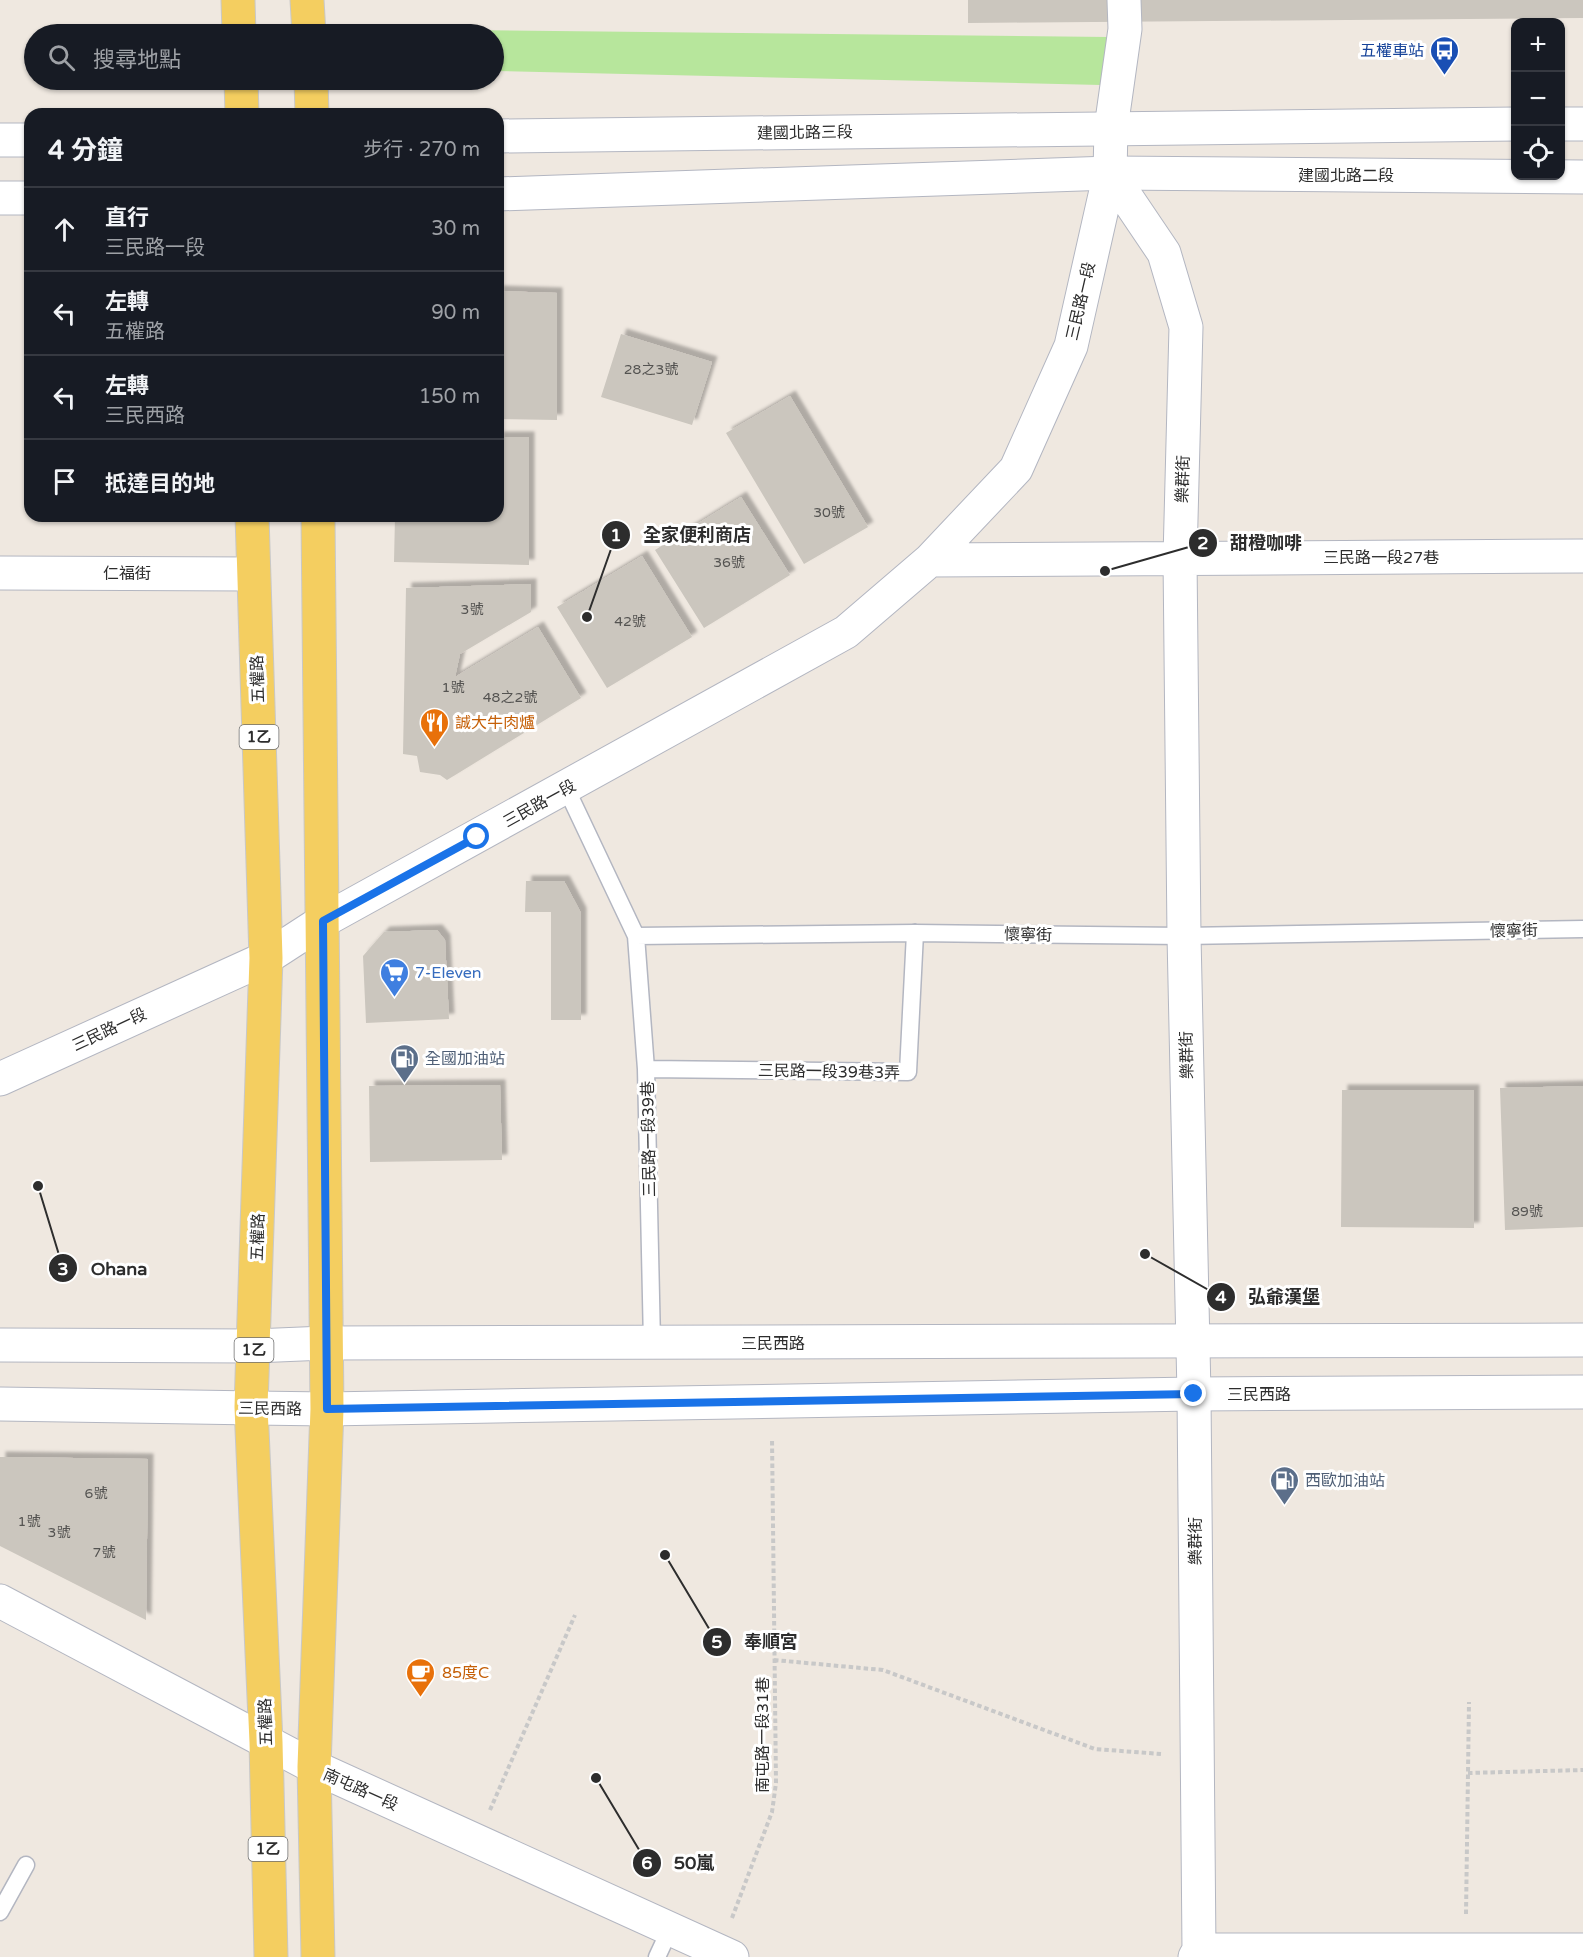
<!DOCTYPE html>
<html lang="zh-TW">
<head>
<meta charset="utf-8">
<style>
  :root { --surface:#171b24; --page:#20242c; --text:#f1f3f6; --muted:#9ea1a6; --line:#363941 }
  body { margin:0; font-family:"Varela Round","Noto Sans TC",sans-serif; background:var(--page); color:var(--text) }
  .controls { position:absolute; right:18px; top:18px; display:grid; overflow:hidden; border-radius:12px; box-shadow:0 2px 4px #0004 }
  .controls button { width:54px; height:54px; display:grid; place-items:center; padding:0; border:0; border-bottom:2px solid var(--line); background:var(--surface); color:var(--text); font:30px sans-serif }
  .stop { position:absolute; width:18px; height:18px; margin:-14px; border:4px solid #1a73e8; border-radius:50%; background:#fff }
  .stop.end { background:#1a73e8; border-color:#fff; box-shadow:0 2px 6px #0008 }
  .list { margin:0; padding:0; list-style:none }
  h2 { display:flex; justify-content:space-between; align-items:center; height:78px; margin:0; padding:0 24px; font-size:26px }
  h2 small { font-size:20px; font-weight:400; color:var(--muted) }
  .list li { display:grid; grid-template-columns:39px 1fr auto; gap:18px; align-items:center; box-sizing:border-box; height:84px; padding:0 24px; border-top:2px solid var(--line) }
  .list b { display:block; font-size:22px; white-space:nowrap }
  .list p { margin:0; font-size:20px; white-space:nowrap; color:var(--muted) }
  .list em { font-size:20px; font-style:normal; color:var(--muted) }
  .icon { flex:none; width:33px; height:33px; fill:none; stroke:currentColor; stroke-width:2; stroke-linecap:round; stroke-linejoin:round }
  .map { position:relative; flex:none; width:1583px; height:1957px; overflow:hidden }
  .search { position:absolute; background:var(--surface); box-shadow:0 2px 4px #0004; left:24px; top:24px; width:480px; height:66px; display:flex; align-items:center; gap:15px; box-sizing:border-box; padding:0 21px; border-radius:33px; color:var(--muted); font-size:22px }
  .panel { position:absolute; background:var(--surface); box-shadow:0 2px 4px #0004; left:24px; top:108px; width:480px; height:414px; border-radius:18px }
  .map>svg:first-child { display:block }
  .green { fill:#b7e69c }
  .building { fill:#cbc6be; filter:url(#shadow) }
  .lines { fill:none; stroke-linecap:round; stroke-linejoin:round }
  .service-casing { stroke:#b3b6c1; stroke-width:19 }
  .minor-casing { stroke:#b3b6c1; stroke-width:35 }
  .tertiary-casing { stroke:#b3b6c1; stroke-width:35 }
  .secondary-casing { stroke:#b3b6c1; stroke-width:35 }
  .primary-casing { stroke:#c8c8c8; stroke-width:35 }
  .path { stroke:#c8c8c8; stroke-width:4; stroke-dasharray:4.5 3; stroke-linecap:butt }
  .service { stroke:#fff; stroke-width:16 }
  .minor { stroke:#fff; stroke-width:33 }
  .tertiary { stroke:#fff; stroke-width:33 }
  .secondary { stroke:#fff; stroke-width:33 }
  .primary { stroke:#f4ce60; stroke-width:33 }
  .route { stroke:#1a73e8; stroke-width:8 }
  .labels { text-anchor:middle; stroke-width:6; stroke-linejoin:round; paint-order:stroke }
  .number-label { font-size:14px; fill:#545351 }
  .shield { fill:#fff; stroke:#6c6c6c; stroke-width:1.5 }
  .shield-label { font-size:15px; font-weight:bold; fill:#2d2d2d }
  .transit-label { font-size:16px; fill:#164399; stroke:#fff; text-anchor:end }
  .street-label { font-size:16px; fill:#2d2d2d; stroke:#fff }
  .food-label { font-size:16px; fill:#c56008; stroke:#fff; text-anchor:start }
  .shop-label { font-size:16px; fill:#366cbe; stroke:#fff; text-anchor:start }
  .service-label { font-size:16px; fill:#4e5e75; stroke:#fff; text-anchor:start }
  .leader { fill:none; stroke:#2d2d2d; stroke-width:2 }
  .callout-dot { fill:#2d2d2d; stroke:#fff; stroke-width:2 }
  .mark-label { font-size:18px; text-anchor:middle; font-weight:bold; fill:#fff }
  .callout-label { font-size:18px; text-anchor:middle; font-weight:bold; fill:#2d2d2d; stroke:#fff; stroke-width:6; stroke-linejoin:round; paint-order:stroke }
</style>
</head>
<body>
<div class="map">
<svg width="1583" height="1957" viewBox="0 0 1583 1957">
  <defs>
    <filter id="shadow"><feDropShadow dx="5.5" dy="-5.5" stdDeviation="1.5" flood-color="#0004"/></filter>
  </defs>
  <rect width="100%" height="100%" fill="#efe8e0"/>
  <path class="green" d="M 367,29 L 1109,37 L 1101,85 L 494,71 L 494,34 L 367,34 Z"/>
  <path class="building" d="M 968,0 L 1583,0 L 1583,18 L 968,23 Z
    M 498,291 L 557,293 L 557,420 L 498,419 Z
    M 621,334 L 712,362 L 692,425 L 601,397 Z
    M 790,396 L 868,527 L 804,564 L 726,433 Z
    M 498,437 L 529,437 L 529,565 L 394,562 L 395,516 L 498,516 Z
    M 741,497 L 790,575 L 704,628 L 655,550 Z
    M 642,556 L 692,637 L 607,688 L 557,607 Z
    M 531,584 L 531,612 L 460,654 L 455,677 L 538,627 L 581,698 L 447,780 L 440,775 L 420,772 L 417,756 L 403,754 L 406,588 Z
    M 526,881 L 564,881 L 581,913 L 581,1020 L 551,1020 L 551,912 L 525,912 Z
    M 437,930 L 445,940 L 449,1019 L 366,1023 L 363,956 L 384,932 Z
    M 500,1085 L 502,1160 L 370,1162 L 369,1086 Z
    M 1583,1086 L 1583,1227 L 1505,1230 L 1500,1088 Z
    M 1342,1090 L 1474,1090 L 1474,1228 L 1341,1227 Z
    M 0,1457 L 148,1459 L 146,1620 L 0,1546 Z"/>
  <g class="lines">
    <defs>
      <path id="service" d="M 566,788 L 636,936 L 646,1069 L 652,1343
        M 636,936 L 915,933 L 1184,936 L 1583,929
        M 646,1069 L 908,1072 L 915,933
        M 0,1912 L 26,1865
        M 657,1957 L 670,1929"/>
      <path id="minor" d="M 1110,173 L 1164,253 L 1186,327 L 1180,558 L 1184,936 L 1194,1394 L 1199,1950 L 1195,1957
        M 930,560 L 1583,556
        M 0,573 L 253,574
        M 0,1079 L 266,958 L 323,921 L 846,632 L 930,560 L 1016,469 L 1071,346 L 1110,173 L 1111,128 L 1125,29 L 1124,0
        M 1199,1950 L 1583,1950"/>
      <path id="tertiary" d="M 1560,124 L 1583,124
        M 498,136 L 1516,124
        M 0,140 L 30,140
        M 498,194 L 1110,173 L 1583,177
        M 0,198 L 30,198
        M 0,1345 L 254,1346 L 325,1343 L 1583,1340
        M 0,1404 L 327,1409 L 1194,1394 L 1583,1392"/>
      <path id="secondary" d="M 0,1601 L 314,1767 L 732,1957"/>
      <path id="primary" d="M 238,0 L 239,34
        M 307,0 L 309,34
        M 241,80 L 242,114
        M 311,80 L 312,114
        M 252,516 L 266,958 L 251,1407 L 266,1742 L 271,1957
        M 318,516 L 327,1409 L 314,1767 L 318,1957"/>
    </defs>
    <use href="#service" class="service-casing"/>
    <use href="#minor" class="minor-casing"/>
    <use href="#tertiary" class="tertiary-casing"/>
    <use href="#secondary" class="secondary-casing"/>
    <use href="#primary" class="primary-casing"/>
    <path class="path" d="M 774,1660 L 883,1670 L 1095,1749 L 1161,1754
      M 1468,1773 L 1583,1770
      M 490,1810 L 575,1615
      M 1466,1914 L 1469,1702
      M 732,1918 L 772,1812 L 776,1783 L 772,1438"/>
    <use href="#service" class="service"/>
    <use href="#minor" class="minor"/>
    <use href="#tertiary" class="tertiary"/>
    <use href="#secondary" class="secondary"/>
    <use href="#primary" class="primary"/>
  </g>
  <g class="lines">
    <path class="route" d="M 477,837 L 323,921 L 327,1409 L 1194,1394"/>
  </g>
  <defs>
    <symbol id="bus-pin" viewBox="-11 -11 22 30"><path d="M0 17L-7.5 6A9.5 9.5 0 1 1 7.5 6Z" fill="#1a4fb4" stroke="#fff"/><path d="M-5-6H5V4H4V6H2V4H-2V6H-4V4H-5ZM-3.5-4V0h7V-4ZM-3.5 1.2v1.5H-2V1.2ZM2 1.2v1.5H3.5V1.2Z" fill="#fff"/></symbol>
    <symbol id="restaurant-pin" viewBox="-11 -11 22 30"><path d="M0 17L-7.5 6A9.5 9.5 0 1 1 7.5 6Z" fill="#e8710a" stroke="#fff"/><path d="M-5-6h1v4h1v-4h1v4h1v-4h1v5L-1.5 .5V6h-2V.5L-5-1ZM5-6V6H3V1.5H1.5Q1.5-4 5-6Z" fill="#fff"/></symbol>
    <symbol id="supermarket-pin" viewBox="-11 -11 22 30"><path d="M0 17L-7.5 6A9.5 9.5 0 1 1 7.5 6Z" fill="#3f7fe0" stroke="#fff"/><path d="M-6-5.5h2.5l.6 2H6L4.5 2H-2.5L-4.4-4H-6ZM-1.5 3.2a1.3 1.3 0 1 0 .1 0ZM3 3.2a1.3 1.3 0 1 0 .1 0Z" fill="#fff"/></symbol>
    <symbol id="fuel-pin" viewBox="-11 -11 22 30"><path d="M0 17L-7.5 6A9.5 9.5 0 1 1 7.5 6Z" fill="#5c6f8a" stroke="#fff"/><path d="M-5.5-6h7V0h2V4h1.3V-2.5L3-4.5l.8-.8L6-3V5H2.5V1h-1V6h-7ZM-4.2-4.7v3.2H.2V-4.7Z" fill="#fff"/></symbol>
    <symbol id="cafe-pin" viewBox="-11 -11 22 30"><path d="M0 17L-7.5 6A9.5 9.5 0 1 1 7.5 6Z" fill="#e8710a" stroke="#fff"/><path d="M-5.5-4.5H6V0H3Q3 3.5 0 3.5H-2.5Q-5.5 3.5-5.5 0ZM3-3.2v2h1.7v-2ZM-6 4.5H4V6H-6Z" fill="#fff"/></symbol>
  </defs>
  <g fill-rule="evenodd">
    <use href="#bus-pin" x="1428" y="34" width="33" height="45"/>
    <use href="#restaurant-pin" x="418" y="706" width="33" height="45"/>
    <use href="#supermarket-pin" x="378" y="956" width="33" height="45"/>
    <use href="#fuel-pin" x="388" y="1042" width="33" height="45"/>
    <use href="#fuel-pin" x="1268" y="1464" width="33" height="45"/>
    <use href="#cafe-pin" x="404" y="1656" width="33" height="45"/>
  </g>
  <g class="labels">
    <g class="number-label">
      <text x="651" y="374">28之3號</text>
      <text x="829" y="517">30號</text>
      <text x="729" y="567">36號</text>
      <text x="472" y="614">3號</text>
      <text x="630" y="626">42號</text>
      <text x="453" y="692">1號</text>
      <text x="510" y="702">48之2號</text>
      <text x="1527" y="1216">89號</text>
      <text x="96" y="1498">6號</text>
      <text x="29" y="1526">1號</text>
      <text x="59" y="1537">3號</text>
      <text x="104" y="1557">7號</text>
    </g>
    <g class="shield">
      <rect x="239.5" y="725" width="39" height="24" rx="4.5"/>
      <rect x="234.5" y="1338" width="39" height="24" rx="4.5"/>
      <rect x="248.5" y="1837" width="39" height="24" rx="4.5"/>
    </g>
    <g class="shield-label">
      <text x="259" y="742">1乙</text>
      <text x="254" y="1355">1乙</text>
      <text x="268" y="1854">1乙</text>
    </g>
    <g class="transit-label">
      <text x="1424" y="56">五權車站</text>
    </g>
    <g class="street-label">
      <text transform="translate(805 132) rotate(-1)" y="6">建國北路三段</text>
      <text x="1346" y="181">建國北路二段</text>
      <text transform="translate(1080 301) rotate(-77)" y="6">三民路一段</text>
      <text transform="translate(1182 479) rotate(-88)" y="6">樂群街</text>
      <text x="1381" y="563">三民路一段27巷</text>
      <text x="127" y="579">仁福街</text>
      <text transform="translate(257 679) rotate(-92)" y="6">五權路</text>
      <text transform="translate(539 803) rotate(-29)" y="6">三民路一段</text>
      <text transform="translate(1514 930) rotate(-1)" y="6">懷寧街</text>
      <text transform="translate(1028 934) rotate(1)" y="6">懷寧街</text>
      <text transform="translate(109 1029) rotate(-25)" y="6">三民路一段</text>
      <text transform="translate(1186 1055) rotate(-91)" y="6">樂群街</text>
      <text transform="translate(829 1071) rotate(1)" y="6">三民路一段39巷3弄</text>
      <text transform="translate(648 1139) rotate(-91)" y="6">三民路一段39巷</text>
      <text transform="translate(257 1237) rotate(-88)" y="6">五權路</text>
      <text x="773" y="1349">三民西路</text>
      <text x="1259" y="1400">三民西路</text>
      <text transform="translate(270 1408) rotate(1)" y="6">三民西路</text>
      <text transform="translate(1195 1541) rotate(-90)" y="6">樂群街</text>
      <text transform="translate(265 1722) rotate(-92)" y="6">五權路</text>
      <text transform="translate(762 1735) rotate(-90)" y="6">南屯路一段31巷</text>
      <text transform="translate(361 1789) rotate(24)" y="6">南屯路一段</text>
    </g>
    <g class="food-label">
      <text x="455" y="728">誠大牛肉爐</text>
      <text x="442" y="1678">85度C</text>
    </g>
    <g class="shop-label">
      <text x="415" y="978">7-Eleven</text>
    </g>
    <g class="service-label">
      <text x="425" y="1064">全國加油站</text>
      <text x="1305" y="1486">西歐加油站</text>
    </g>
  </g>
  <path class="leader" d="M587 617L616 535M1105 571L1203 543M38 1186L63 1268M1145 1254L1221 1297M665 1555L717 1642M596 1778L647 1863"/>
  <g class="callout-dot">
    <circle cx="587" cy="617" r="6"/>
    <circle cx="1105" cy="571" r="6"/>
    <circle cx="38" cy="1186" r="6"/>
    <circle cx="1145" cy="1254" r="6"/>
    <circle cx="665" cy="1555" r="6"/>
    <circle cx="596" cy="1778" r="6"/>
    <circle cx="616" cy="535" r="15"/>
    <circle cx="1203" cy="543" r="15"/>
    <circle cx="63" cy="1268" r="15"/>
    <circle cx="1221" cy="1297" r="15"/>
    <circle cx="717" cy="1642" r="15"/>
    <circle cx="647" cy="1863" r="15"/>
  </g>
  <g class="mark-label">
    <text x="616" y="541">1</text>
    <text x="1203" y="549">2</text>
    <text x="63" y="1275">3</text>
    <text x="1221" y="1303">4</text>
    <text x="717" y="1648">5</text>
    <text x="647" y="1869">6</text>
  </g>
  <g class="callout-label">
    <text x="697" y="541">全家便利商店</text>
    <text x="1266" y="549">甜橙咖啡</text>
    <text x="119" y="1275">Ohana</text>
    <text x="1284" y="1303">弘爺漢堡</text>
    <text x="771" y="1648">奉順宮</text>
    <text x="694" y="1869">50嵐</text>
  </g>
</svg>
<div class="controls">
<button>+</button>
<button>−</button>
<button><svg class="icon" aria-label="locate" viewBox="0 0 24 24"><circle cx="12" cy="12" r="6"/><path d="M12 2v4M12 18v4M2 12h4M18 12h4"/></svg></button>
</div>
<div class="stop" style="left:477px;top:837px"></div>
<div class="stop end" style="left:1194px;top:1394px"></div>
<div class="search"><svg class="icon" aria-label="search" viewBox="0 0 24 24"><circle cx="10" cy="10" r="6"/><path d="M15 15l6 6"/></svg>搜尋地點</div>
<section class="panel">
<h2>4 分鐘<small>步行 · 270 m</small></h2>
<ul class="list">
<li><svg class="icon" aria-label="ahead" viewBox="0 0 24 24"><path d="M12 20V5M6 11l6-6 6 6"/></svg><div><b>直行</b><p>三民路一段</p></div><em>30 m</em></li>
<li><svg class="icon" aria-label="left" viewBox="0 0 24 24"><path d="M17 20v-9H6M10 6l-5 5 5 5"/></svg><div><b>左轉</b><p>五權路</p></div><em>90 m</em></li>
<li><svg class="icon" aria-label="left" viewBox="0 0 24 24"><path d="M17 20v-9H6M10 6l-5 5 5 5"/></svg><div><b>左轉</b><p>三民西路</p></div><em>150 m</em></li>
<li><svg class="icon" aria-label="arrive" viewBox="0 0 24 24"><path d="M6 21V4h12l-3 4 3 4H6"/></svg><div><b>抵達目的地</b></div></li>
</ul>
</section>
</div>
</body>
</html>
